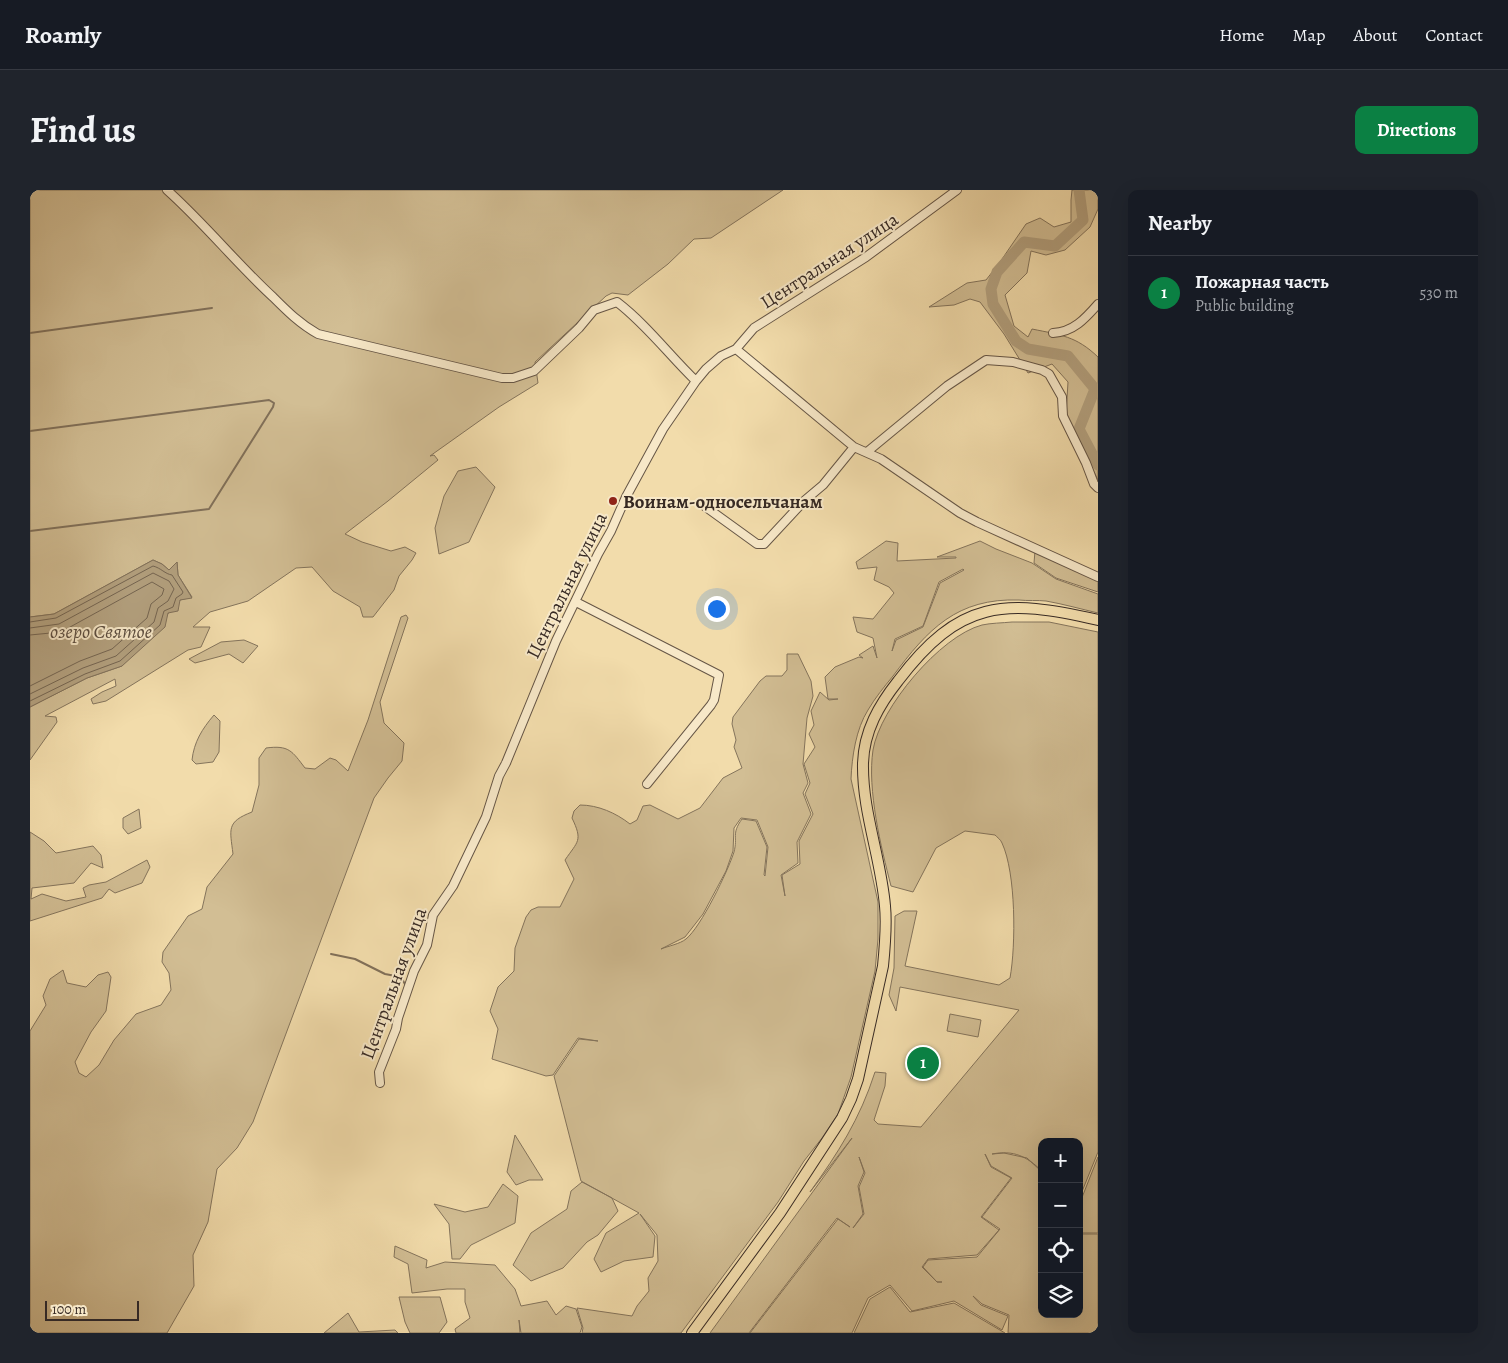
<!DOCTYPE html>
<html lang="en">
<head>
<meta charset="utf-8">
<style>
  :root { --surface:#171b24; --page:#20242c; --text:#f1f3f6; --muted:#9ea1a6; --line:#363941; --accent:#0b8043 }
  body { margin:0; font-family:Alegreya,serif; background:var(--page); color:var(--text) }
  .controls { position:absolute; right:15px; bottom:15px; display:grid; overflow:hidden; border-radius:10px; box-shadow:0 5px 20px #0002 }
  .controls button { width:45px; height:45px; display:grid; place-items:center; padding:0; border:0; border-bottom:1px solid var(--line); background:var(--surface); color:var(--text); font:25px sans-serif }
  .scale { position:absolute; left:15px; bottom:12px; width:94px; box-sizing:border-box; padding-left:5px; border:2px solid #372a24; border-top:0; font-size:14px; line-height:18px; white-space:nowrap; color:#372a24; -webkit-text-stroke:4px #f7e8c8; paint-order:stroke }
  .you { position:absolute; left:686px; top:418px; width:18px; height:18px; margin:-12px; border:4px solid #fff; border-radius:50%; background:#1a73e8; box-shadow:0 0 0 8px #1a73e833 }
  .badge { display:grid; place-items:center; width:32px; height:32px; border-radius:50%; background:var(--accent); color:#fff; font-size:16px; font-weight:700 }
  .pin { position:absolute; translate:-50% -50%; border:2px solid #fff; box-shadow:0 1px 5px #0006 }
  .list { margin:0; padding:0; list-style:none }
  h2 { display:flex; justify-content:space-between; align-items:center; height:65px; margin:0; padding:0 20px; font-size:21px }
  h2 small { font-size:16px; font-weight:400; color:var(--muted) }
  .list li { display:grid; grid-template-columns:32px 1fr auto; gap:15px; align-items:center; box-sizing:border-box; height:75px; padding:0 20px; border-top:1px solid var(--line) }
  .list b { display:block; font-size:19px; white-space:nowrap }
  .list p { margin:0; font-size:16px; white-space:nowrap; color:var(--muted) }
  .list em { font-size:16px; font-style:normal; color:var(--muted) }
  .icon { flex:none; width:28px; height:28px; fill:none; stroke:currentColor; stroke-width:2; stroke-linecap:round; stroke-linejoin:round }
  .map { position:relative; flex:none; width:1068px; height:1143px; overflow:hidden; border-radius:10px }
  header { display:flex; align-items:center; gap:30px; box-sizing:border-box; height:70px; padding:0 25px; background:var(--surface); border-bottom:1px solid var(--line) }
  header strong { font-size:24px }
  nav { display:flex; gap:28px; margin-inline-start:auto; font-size:18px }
  .intro { display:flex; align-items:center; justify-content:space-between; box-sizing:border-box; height:120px; padding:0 30px }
  h1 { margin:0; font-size:35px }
  .button { padding:12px 22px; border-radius:10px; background:var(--accent); color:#fff; font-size:18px; font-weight:700 }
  main { display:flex; gap:30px; padding:0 30px }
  aside { flex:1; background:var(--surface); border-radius:10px; box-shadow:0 5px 20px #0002 }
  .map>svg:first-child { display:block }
  .green { fill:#d2be94; stroke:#84745c; fill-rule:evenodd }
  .water { fill:#b29f7d; stroke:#817059 }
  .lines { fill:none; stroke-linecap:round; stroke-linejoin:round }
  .shore { stroke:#746450; stroke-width:1 }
  .stream { stroke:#817059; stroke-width:2 }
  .river { stroke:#b29f7d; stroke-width:11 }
  .minor-casing { stroke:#665646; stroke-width:10 }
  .major-casing { stroke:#372a24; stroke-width:12 }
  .minor { stroke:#f7e8c8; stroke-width:8 }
  .major { stroke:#f2dcab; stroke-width:10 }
  .poi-dot { fill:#8f2418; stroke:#f7e8c8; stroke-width:2 }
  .labels { text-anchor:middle; stroke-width:4; stroke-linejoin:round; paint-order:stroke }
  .street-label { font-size:19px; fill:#372a24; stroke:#f7e8c8 }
  .poi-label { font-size:19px; font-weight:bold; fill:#372a24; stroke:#f7e8c8; text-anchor:start }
  .water-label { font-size:20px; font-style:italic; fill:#5c4d3f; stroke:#f7e8c8 }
</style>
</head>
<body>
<header>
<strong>Roamly</strong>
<nav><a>Home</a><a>Map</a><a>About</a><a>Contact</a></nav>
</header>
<div class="intro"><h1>Find us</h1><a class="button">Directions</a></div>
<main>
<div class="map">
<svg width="1068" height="1143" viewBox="0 0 1068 1143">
  <rect width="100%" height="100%" fill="#f2dcab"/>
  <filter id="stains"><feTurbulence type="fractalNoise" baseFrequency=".004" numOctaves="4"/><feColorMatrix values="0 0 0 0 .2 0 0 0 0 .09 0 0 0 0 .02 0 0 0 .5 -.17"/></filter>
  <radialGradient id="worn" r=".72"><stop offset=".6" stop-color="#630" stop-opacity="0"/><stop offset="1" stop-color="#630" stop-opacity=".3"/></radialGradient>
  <path class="green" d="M 0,0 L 753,0 L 681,48 L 664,49 L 638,74 L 598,105 L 582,103 L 576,106 L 505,172 L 508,193 L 469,217 L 400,266 L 404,265 L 408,270 L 358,311 L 315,344 L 332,352 L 361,361 L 375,357 L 386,363 L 382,370 L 369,386 L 364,400 L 343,427 L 333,427 L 330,417 L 303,401 L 282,377 L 266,378 L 218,411 L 180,422 L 163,437 L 180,437 L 171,457 L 158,460 L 76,511 L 63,514 L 61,509 L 72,502 L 86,496 L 85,489 L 15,526 L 26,527 L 27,532 L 0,570 L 0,517 L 57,488 L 92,476 L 150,410 L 162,407 L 148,385 L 147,372 L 139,380 L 132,374 L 123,370 L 24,424 L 0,427 Z
    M 1042,0 L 1064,0 L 1068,4 L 1068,19 L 1060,37 L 1035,60 L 1016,65 L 1001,61 L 997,83 L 975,105 L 984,136 L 998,147 L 1002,139 C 1031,145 1046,146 1068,167 L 1068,290 L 1036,225 L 1038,192 L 1022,174 L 998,183 L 974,144 L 950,112 L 940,109 L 924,115 L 899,117 L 937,93 L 956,90 L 970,72 L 996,34 L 1010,28 L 1024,37 L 1041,32 L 1041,10 Z
    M 446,277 L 465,297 L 439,352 L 409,364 L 405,338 L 414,306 L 428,281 Z
    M 856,351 L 868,353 L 867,371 L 926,368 L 926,367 L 907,367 L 950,351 L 966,359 L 1002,373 L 1026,389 L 1068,404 L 1068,423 C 1051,419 1033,414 1016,411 C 1007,410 998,411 989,410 C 927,408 898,439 863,486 C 854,497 845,508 838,520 C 826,539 822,566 821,589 L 848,712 L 848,749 L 845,781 L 821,887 L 808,924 L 792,948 L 774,971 L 748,1012 L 651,1143 L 552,1143 L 553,1138 L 547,1118 L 602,1126 L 607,1116 L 619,1101 L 618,1088 L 628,1071 L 627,1045 L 610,1024 L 625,1046 L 623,1067 L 594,1071 L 571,1082 L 564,1069 L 576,1043 L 609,1023 L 551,991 L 524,886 L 549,849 L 568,851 L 548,848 L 523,885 L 516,886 L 462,869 L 468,839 L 460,821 L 468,797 L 484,781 L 485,758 L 496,727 L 501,720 L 508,717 L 530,717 L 544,689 L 535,670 C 548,651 553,651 542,628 L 544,621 L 550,615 C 568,615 586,623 600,634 L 607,630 L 613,616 L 620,615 L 648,629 L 670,618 L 693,588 L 712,578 L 704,557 L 706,550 L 702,534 L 703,527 L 730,491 L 736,486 L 752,486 L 757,480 L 757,464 L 768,464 L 781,491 L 783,506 L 777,528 L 773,574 L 778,593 L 773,603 L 781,624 L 767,652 L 768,673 L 751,685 L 755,706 L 752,685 L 770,674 L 769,651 L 783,624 L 775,604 L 780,593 L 774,574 L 785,557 L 779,544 L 784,535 L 781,521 L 790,502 L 799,510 L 808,509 L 798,509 L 795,487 L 805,477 L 829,467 L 833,468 L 829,465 L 843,456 L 847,468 L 843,448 L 827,442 L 823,427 L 843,429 L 864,403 L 859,397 L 844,390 L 847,377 L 828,379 L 826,372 ZM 933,379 L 934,380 L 910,393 L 893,437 L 866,450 L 862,461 L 865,449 L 893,436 L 909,392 ZM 711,628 L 727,630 L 738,657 L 735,686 L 734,685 L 737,657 L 726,631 L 712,629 C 701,644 708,647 704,662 C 698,681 671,737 656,749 C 650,754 638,756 631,759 L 655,747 L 673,724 L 696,681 L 703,661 L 704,638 Z
    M 1005,361 L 1068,391 L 1068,402 L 1026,388 L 1004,373 Z
    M 376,425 L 378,428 L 350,512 L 354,533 L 374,553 L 372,571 L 358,588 L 344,608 L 223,932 L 207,958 L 187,979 L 178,1032 L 163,1065 L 164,1096 L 137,1143 L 0,1143 L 0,841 L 16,815 L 13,806 L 20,789 L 33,780 L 37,793 L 56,797 L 68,785 L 78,782 L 81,787 L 76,821 L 61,842 L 45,872 L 49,883 L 56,887 L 69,875 L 84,850 L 106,824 L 131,815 L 141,800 L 139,783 L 132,772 L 133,762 L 158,726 L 172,719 L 177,697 L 203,664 C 200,639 196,632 222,622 L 229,595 L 229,568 L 236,558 C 259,555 262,561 275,578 L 285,579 L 300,568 L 306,570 L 318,581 L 338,530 L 371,427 Z
    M 982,432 L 1019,432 L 1068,442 L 1068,962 L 1049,1009 L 1049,952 L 1012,952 L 1012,981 C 996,966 984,960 962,964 L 974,963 L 997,968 L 1012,982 L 1012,1124 L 1049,1124 L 1049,1050 L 1052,1051 L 1049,1049 L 1049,1044 L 1068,1044 L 1068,1143 L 978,1143 L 979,1125 L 952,1114 L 943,1106 L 951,1115 L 978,1126 L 972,1140 L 924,1111 L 882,1121 L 860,1095 L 838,1108 L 822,1143 L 720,1143 L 808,1029 L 820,1037 L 807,1028 L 719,1143 L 680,1143 L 822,948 L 780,1002 C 808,963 830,929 845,882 L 856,883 L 855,896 L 844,930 L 848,934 L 891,937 L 989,820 L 870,797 L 866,821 L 859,805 L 864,778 L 865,726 L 874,721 L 887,721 L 875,776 L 969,795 L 980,788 C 986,755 986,683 972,653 C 971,650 967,647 965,645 L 935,641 L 906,658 L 883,702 L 861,696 C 851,657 837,600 843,560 C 850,518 910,446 952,435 C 961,433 972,433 982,432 ZM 955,964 L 961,976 L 982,988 L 952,1027 L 970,1039 L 947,1067 L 898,1070 L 893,1077 L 907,1092 L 912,1092 L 907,1092 L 892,1077 L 898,1069 L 947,1065 L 969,1040 L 951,1027 L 981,988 L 961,977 ZM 829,967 L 835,983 L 829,997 L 834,1024 L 823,1038 L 833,1024 L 828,996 L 834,982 Z
    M 214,450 L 228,456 L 213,473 L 199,464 L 165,473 L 159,469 L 191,452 Z
    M 184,525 L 190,531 L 189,562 L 183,572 L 166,574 L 162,570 C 164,552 172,539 184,525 Z
    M 109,619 L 111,638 L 98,644 L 93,638 L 93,628 Z
    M 0,642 L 14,651 L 26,663 L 63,656 L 71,665 L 73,678 L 61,673 L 44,693 L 2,698 L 1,709 L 12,704 L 36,711 L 56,707 L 53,698 L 59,695 L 76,692 L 117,670 L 120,677 L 112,693 L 85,703 L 79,699 L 72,708 L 0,731 Z
    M 920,824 L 951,830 L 948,847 L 917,841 Z
    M 485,945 L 513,990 L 499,990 L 486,995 L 477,982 Z
    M 1068,967 L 1068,1043 L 1049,1043 L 1049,1015 Z
    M 552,992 L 582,1008 L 588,1021 L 568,1045 L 557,1052 L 533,1078 L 501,1091 L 483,1075 L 501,1043 L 537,1019 L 541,1001 Z
    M 473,994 L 488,1006 L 485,1033 L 441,1055 L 430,1069 L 422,1069 L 419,1034 L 404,1014 L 435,1022 L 458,1017 Z
    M 365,1056 L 397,1070 L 396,1078 L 415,1072 L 465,1075 L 485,1099 L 491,1116 L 517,1111 L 526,1125 L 536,1116 L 546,1119 L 552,1137 L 550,1143 L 491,1143 L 489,1130 L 490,1143 L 426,1143 L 425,1139 L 440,1128 L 435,1112 L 435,1099 L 417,1099 L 382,1103 L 378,1074 L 364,1067 Z
    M 860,1097 L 880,1122 L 924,1113 L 975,1143 L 824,1143 L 840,1109 Z
    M 369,1107 L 410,1107 L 417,1132 L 409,1143 L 380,1143 L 375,1132 Z
    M 318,1123 L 329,1142 L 365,1140 L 368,1143 L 294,1143 Z"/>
  <path class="water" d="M 123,370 L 132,374 L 139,380 L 147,372 L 148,385 L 162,408 L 150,410 L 148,421 L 138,423 L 135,437 L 92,476 L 57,488 L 0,517 L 0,427 L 24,424 Z"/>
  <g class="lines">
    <path class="shore" d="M 0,432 L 26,428 L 123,376 C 131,378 135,384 142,385 L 153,402 L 152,404 L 146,408 L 143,417 L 134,421 L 130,435 L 90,471 L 55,484 L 0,511
      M 0,438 L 29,434 L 123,383 L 139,391 L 144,399 L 138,411 L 128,418 L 124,432 L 86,466 L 53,478 L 0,504
      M 0,445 L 31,442 L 122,392 L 134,399 L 132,405 L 121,414 L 117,428 L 82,459 L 50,471 L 0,496"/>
    <path class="stream" d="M 0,143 L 182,118
      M 0,241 L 239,210 L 244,213 L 243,217 L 179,319 L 0,341
      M 301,764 L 325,769 L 355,784 L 371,787 L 376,796"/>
    <path class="river" d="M 1049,0 L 1053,30 L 1025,56 L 994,52 L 967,82 L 961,99 L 963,114 L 986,151 L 998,159 L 1038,166 L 1065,199 L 1049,239 L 1068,275"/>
    <defs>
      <path id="minor" d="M 137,0 C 175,34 206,73 243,107 C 257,121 270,134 288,144 L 472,188 L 483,188 L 504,181 L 549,138 L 564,120 L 587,112 C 617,135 639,165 666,191
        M 1023,143 C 1043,142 1055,129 1068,114
        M 706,159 L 824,257 L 851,269 L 930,323 L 947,332 L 1068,387
        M 837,262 L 917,196 L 956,170 L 983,172 L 1012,180 L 1019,184 L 1032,207 L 1033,226 L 1056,273 L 1064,294 L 1068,298
        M 673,315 L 727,354 L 734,354 L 774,311 L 793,295 L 824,257
        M 546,412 L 689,485 L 684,510 L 681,515 L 617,594
        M 350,893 L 349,882 L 366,839 L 368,828 L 384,781 L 397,755 L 403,725 L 423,696 L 456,627 L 469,586 L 476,573 L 526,451 L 568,364 L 581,341 L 596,307 L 633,239 L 666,191 L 676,179 L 691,166 L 706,159 L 724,138 L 836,67 L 927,0"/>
      <path id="major" d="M 662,1143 L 750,1023 L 812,928 L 821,909 L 828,889 L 853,776 C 855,756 857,736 855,716 C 851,668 832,621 833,573 C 834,541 849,515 868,491 C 929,410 974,408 1068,430"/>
    </defs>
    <use href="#minor" class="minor-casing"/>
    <use href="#major" class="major-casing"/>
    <use href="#minor" class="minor"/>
    <use href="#major" class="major"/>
  </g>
  <circle class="poi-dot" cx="583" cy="311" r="5"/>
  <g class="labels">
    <g class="street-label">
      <text transform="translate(799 70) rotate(-33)" y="7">Центральная улица</text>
      <text transform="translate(536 395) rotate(-64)" y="7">Центральная улица</text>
      <text transform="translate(363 793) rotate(-70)" y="7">Центральная улица</text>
    </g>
    <g class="poi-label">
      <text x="593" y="318">Воинам-односельчанам</text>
    </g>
    <g class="water-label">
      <text x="71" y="448">озеро Святое</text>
    </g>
  </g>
  <rect width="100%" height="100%" filter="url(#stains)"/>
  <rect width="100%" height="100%" fill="url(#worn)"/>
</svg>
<div class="controls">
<button>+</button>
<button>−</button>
<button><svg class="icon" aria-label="locate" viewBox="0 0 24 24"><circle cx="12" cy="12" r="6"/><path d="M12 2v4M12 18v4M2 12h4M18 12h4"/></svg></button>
<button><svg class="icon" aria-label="layers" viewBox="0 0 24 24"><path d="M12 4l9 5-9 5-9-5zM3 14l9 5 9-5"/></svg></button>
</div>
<div class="scale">100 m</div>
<div class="you"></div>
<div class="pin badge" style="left:893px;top:873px">1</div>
</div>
<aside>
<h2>Nearby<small></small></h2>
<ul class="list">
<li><span class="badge">1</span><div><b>Пожарная часть</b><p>Public building</p></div><em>530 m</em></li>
</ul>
</aside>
</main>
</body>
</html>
